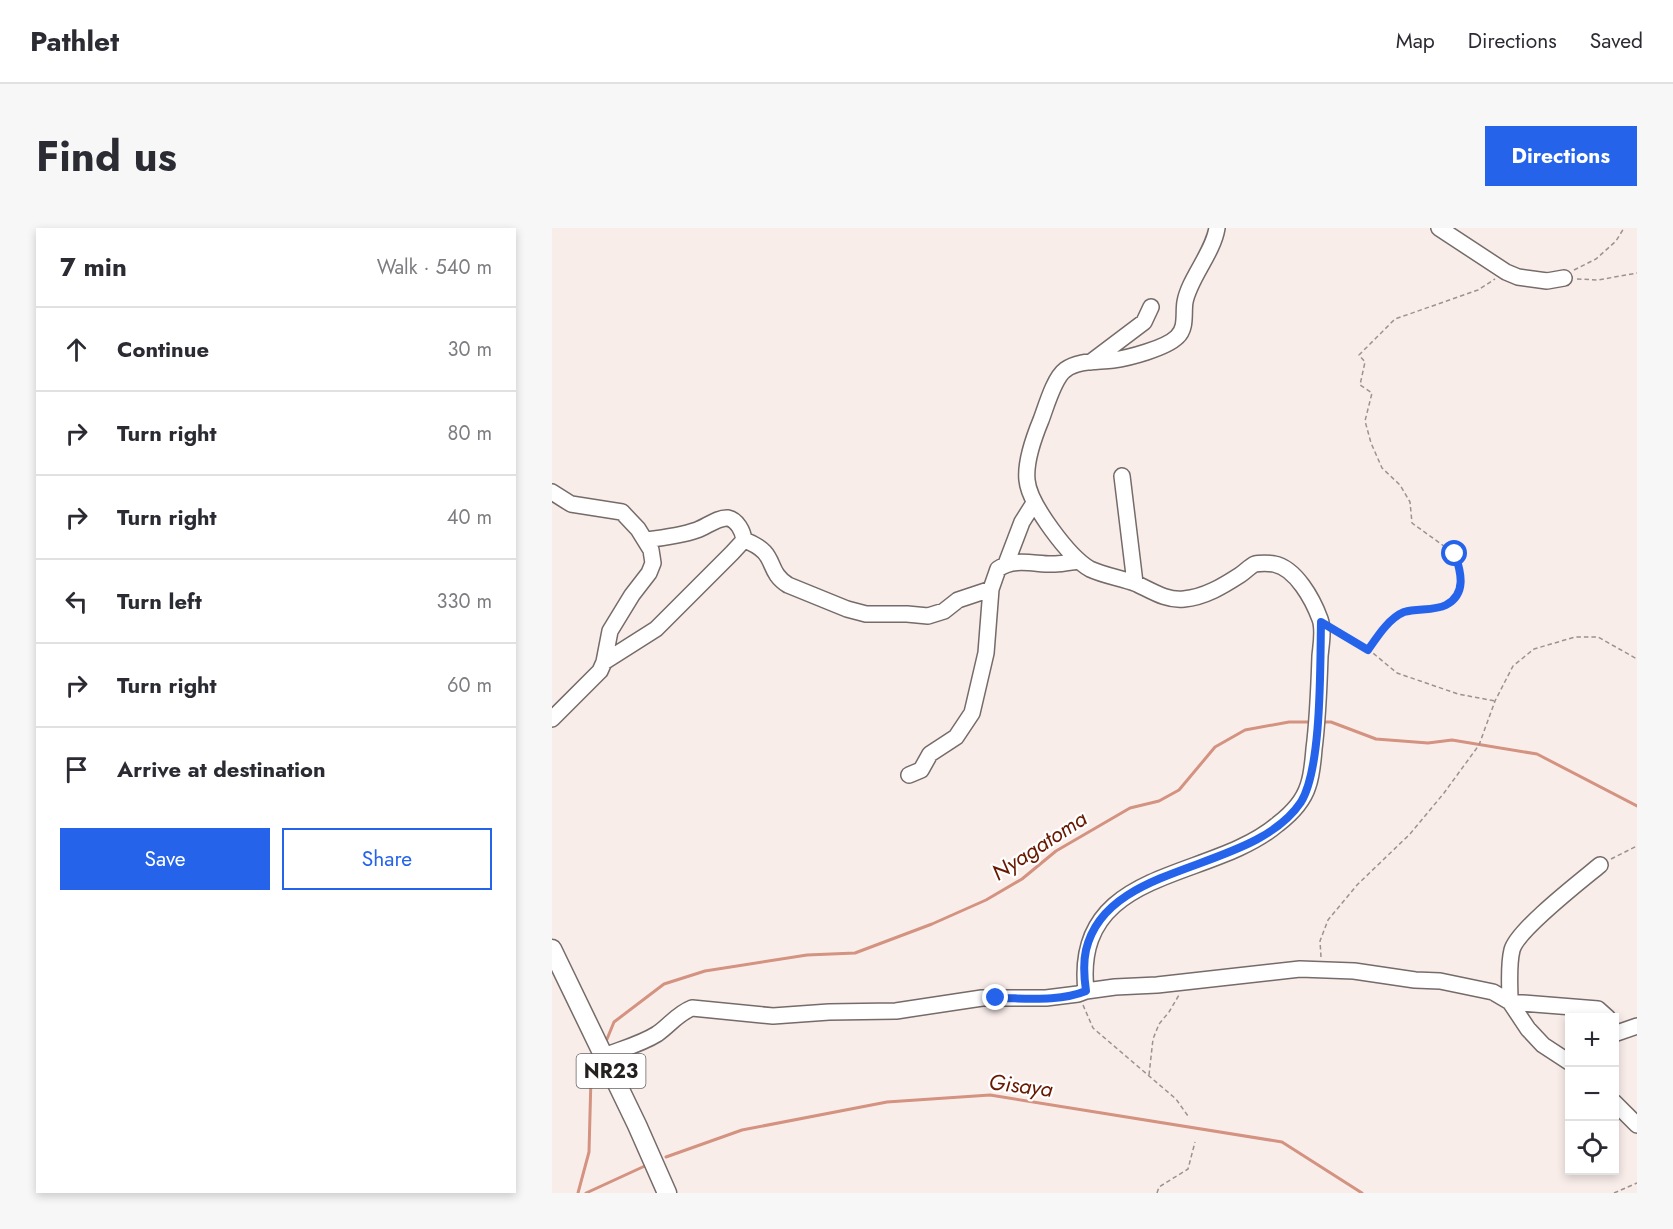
<!DOCTYPE html>
<html lang="en">
<head>
<meta charset="utf-8">
<style>
  :root { --surface:#fff; --page:#f7f7f7; --text:#2b2b33; --muted:#7c7c81; --line:#e1e1e2; --accent:#2563eb }
  body { margin:0; font-family:Jost,sans-serif; background:var(--page); color:var(--text) }
  .controls { position:absolute; right:18px; bottom:18px; display:grid; overflow:hidden; border-radius:0px; box-shadow:0 3px 9px #0003 }
  .controls button { width:54px; height:54px; display:grid; place-items:center; padding:0; border:0; border-bottom:2px solid var(--line); background:var(--surface); color:var(--text); font:30px sans-serif }
  .stop { position:absolute; width:18px; height:18px; margin:-14px; border:4px solid #2563eb; border-radius:50%; background:#fff }
  .stop.end { background:#2563eb; border-color:#fff; box-shadow:0 2px 6px #0008 }
  .list { margin:0; padding:0; list-style:none }
  h2 { display:flex; justify-content:space-between; align-items:center; height:78px; margin:0; padding:0 24px; font-size:26px }
  h2 small { font-size:20px; font-weight:400; color:var(--muted) }
  .list li { display:grid; grid-template-columns:39px 1fr auto; gap:18px; align-items:center; box-sizing:border-box; height:84px; padding:0 24px; border-top:2px solid var(--line) }
  .list b { display:block; font-size:22px; white-space:nowrap }
  .list em { font-size:20px; font-style:normal; color:var(--muted) }
  .actions { display:flex; gap:12px; padding:18px 24px }
  .actions a { flex:1; padding:14px 0; border:2px solid var(--accent); border-radius:0px; text-align:center; font-size:21px; color:var(--accent) }
  .actions .main { background:var(--accent); color:#fff }
  .icon { flex:none; width:33px; height:33px; fill:none; stroke:currentColor; stroke-width:2; stroke-linecap:round; stroke-linejoin:round }
  .map { position:relative; flex:none; width:1085px; height:965px; overflow:hidden; border-radius:0px }
  header { display:flex; align-items:center; gap:36px; box-sizing:border-box; height:84px; padding:0 30px; background:var(--surface); border-bottom:2px solid var(--line) }
  header strong { font-size:28px }
  nav { display:flex; gap:33px; margin-inline-start:auto; font-size:21px }
  .intro { display:flex; align-items:center; justify-content:space-between; box-sizing:border-box; height:144px; padding:0 36px }
  h1 { margin:0; font-size:42px }
  .button { padding:15px 27px; border-radius:0px; background:var(--accent); color:#fff; font-size:21px; font-weight:700 }
  main { display:flex; gap:36px; padding:0 36px }
  aside { flex:1; background:var(--surface); border-radius:0px; box-shadow:0 3px 9px #0003 }
  .map>svg:first-child { display:block }
  .lines { fill:none; stroke-linecap:round; stroke-linejoin:round }
  .stream { stroke:#d49280; stroke-width:3 }
  .minor-casing { stroke:#756b69; stroke-width:18 }
  .major-casing { stroke:#756b69; stroke-width:21 }
  .path { stroke:#9b9391; stroke-width:1.5; stroke-dasharray:4.5 3; stroke-linecap:butt }
  .minor { stroke:#fff; stroke-width:15 }
  .major { stroke:#fff; stroke-width:18 }
  .route { stroke:#2563eb; stroke-width:8 }
  .labels { text-anchor:middle; stroke-width:4.5; stroke-linejoin:round; paint-order:stroke }
  .shield { fill:#fff; stroke:#666463; stroke-width:1.5 }
  .shield-label { font-size:20px; font-weight:bold; fill:#252120 }
  .water-label { font-size:22px; font-style:italic; fill:#671900; stroke:#fff }
</style>
</head>
<body>
<header>
<strong>Pathlet</strong>
<nav><a>Map</a><a>Directions</a><a>Saved</a></nav>
</header>
<div class="intro"><h1>Find us</h1><a class="button">Directions</a></div>
<main>
<aside>
<h2>7 min<small>Walk · 540 m</small></h2>
<ul class="list">
<li><svg class="icon" aria-label="ahead" viewBox="0 0 24 24"><path d="M12 20V5M6 11l6-6 6 6"/></svg><div><b>Continue</b></div><em>30 m</em></li>
<li><svg class="icon" aria-label="right" viewBox="0 0 24 24"><path d="M7 20v-9h11M14 6l5 5-5 5"/></svg><div><b>Turn right</b></div><em>80 m</em></li>
<li><svg class="icon" aria-label="right" viewBox="0 0 24 24"><path d="M7 20v-9h11M14 6l5 5-5 5"/></svg><div><b>Turn right</b></div><em>40 m</em></li>
<li><svg class="icon" aria-label="left" viewBox="0 0 24 24"><path d="M17 20v-9H6M10 6l-5 5 5 5"/></svg><div><b>Turn left</b></div><em>330 m</em></li>
<li><svg class="icon" aria-label="right" viewBox="0 0 24 24"><path d="M7 20v-9h11M14 6l5 5-5 5"/></svg><div><b>Turn right</b></div><em>60 m</em></li>
<li><svg class="icon" aria-label="arrive" viewBox="0 0 24 24"><path d="M6 21V4h12l-3 4 3 4H6"/></svg><div><b>Arrive at destination</b></div></li>
</ul>
<div class="actions"><a class="main">Save</a><a>Share</a></div>
</aside>
<div class="map">
<svg width="1085" height="965" viewBox="0 0 1085 965">
  <rect width="100%" height="100%" fill="#f9edea"/>
  <g class="lines">
    <path class="stream" d="M 768,494 L 779,494 L 824,511 L 876,515 L 900,512 L 985,526 L 1085,578
      M 53,816 L 62,794 L 112,756 L 153,743 L 255,727 L 303,725 L 380,696 L 434,672 L 470,651 L 504,623 L 578,580 L 607,573 L 627,562 L 663,519 L 693,502 L 737,494 L 759,494
      M 114,929 L 190,902 L 335,874 L 438,867 L 730,914 L 810,965
      M 26,965 L 37,924 L 39,849 L 46,833
      M 34,965 L 95,937"/>
    <defs>
      <path id="minor" d="M 887,0 L 954,44 L 966,49 L 995,53 L 1012,50
        M 539,134 L 592,94 L 599,79
        M 570,248 L 583,355
        M 0,264 L 19,276 L 70,284 L 86,301 L 99,322 L 101,335 L 97,345 L 80,367 L 58,403 L 52,434 L 48,443 L 0,491
        M 192,312 C 228,325 212,342 236,357 L 295,381 L 314,386 L 355,386 L 376,388 L 392,383 L 406,372 L 439,361
        M 454,336 L 470,294 L 482,275
        M 52,434 L 104,401 L 180,325 L 192,312 C 191,303 185,292 176,290 C 166,289 154,299 145,302 C 128,308 110,310 93,312
        M 357,547 L 369,542 L 378,526 L 404,509 L 420,485 L 434,425 L 439,361 L 446,341 C 463,329 484,337 503,336 C 511,336 519,334 527,333
        M 1048,637 C 1030,652 965,702 960,722 C 956,738 958,757 958,774 L 1046,781 L 1056,790
        M 534,763 C 520,638 658,654 726,596 C 739,586 751,574 756,558 C 760,547 761,533 762,521 C 766,490 767,459 768,428 C 769,417 772,402 768,391 C 761,372 744,340 722,336 C 718,335 707,335 703,336 C 698,338 693,344 688,347 C 671,358 653,369 632,371 C 615,373 600,363 585,356 C 570,350 553,348 538,341 C 517,329 477,276 475,252 C 473,233 482,209 489,192 C 494,179 502,150 513,142 C 526,132 546,134 561,132 C 577,130 614,120 625,109 C 635,100 631,85 633,74 C 637,51 661,25 665,0
        M 1062,806 L 1085,798
        M 52,828 C 70,821 89,816 105,806 C 118,797 125,786 140,780 L 221,788 L 277,784 L 344,783 L 430,770 L 494,770 L 526,766 L 534,763 L 563,759 L 605,757 L 748,741 L 802,743 L 863,752 L 888,753 L 941,764 L 958,774 L 976,801 L 991,817 L 1017,834
        M 1062,874 L 1085,897"/>
      <path id="major" d="M 0,721 L 85,897 L 115,965"/>
    </defs>
    <use href="#minor" class="minor-casing"/>
    <use href="#major" class="major-casing"/>
    <path class="path" d="M 1022,42 L 1044,31 L 1064,13 L 1072,0
      M 1025,51 L 1046,52 L 1085,45
      M 783,402 L 816,421 L 845,445 L 906,466 L 943,473
      M 816,421 L 831,401 L 850,385 L 894,377 L 906,366 L 911,347 L 903,326 L 860,295 L 858,274 L 848,257 L 830,240 L 819,215 L 813,193 L 820,165 L 808,157 L 813,134 L 807,127 L 843,91 L 926,62 L 943,51
      M 1059,631 L 1085,618
      M 769,729 L 768,713 L 776,692 L 805,657 L 858,606 L 892,565 L 927,517 L 943,473 L 961,438 L 982,421 L 1023,409 L 1046,409 L 1085,431
      M 531,777 L 541,800 L 624,871 L 636,888
      M 597,847 L 601,811 L 607,796 L 617,784 L 627,767
      M 605,965 L 607,959 L 636,941 L 643,914
      M 1062,965 L 1085,955"/>
    <use href="#minor" class="minor"/>
    <use href="#major" class="major"/>
  </g>
  <g class="lines">
    <path class="route" d="M 444,770 C 473,770 507,774 534,763 C 532,749 531,735 534,722 C 555,632 701,646 749,574 C 770,540 768,437 769,394 L 816,422 C 825,409 837,390 852,384 C 865,380 882,383 894,377 C 915,366 909,344 903,326"/>
  </g>
  <g class="labels">
    <rect class="shield" x="24.5" y="826" width="69" height="34" rx="4.5"/>
    <g class="shield-label">
      <text x="59" y="850">NR23</text>
    </g>
    <g class="water-label">
      <text transform="translate(487 617) rotate(-33)" y="8">Nyagatoma</text>
      <text transform="translate(469 857) rotate(7)" y="8">Gisaya</text>
    </g>
  </g>
</svg>
<div class="controls">
<button>+</button>
<button>−</button>
<button><svg class="icon" aria-label="locate" viewBox="0 0 24 24"><circle cx="12" cy="12" r="6"/><path d="M12 2v4M12 18v4M2 12h4M18 12h4"/></svg></button>
</div>
<div class="stop" style="left:903px;top:326px"></div>
<div class="stop end" style="left:444px;top:770px"></div>
</div>
</main>
</body>
</html>
